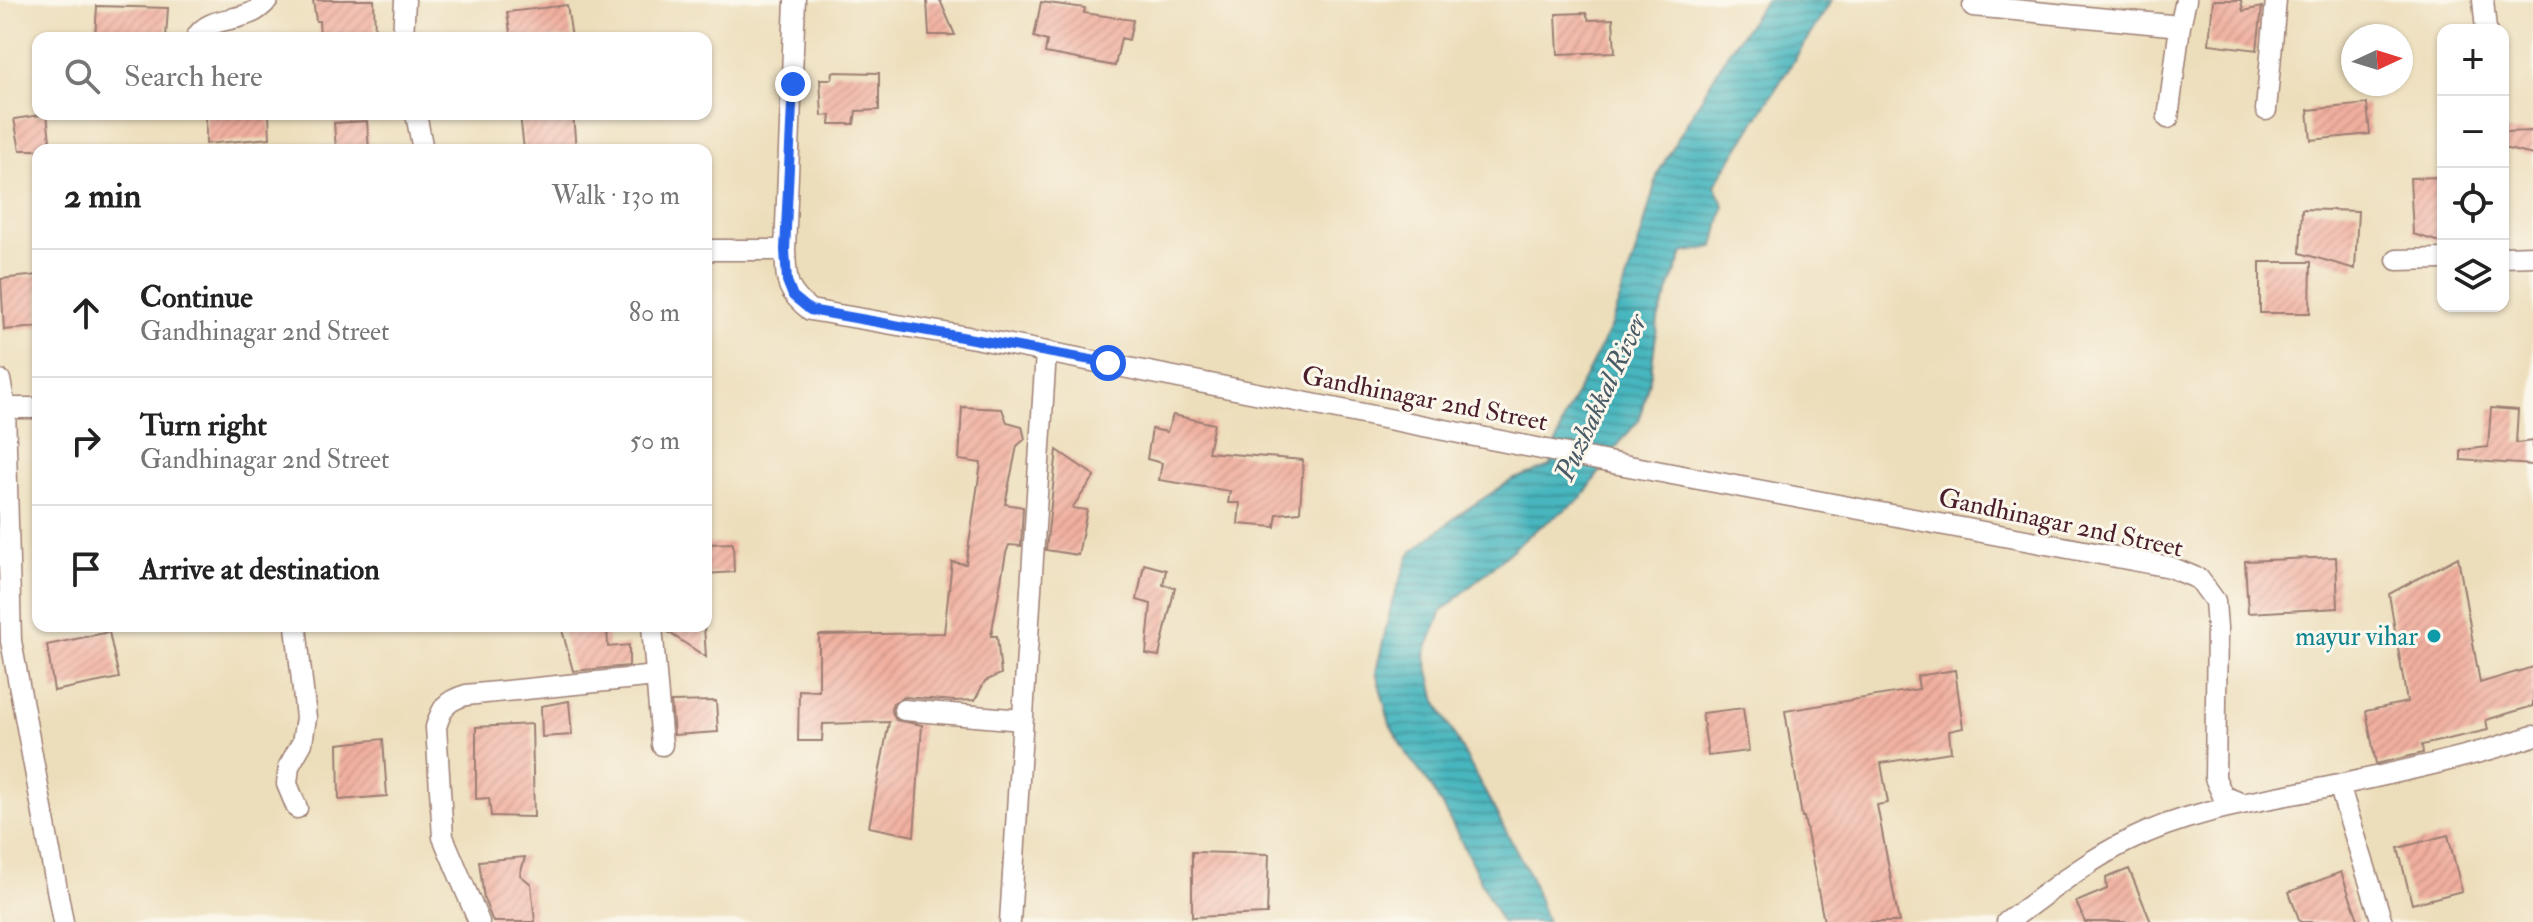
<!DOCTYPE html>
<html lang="en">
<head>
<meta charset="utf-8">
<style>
  :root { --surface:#fff; --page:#f6f6f6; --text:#222; --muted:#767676; --line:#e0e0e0 }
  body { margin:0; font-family:"IM FELL Double Pica",serif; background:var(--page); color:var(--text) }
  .controls { position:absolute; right:24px; top:24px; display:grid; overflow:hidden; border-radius:16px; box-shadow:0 2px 6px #0004 }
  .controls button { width:72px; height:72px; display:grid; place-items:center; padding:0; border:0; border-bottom:2px solid var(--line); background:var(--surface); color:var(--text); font:40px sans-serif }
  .compass { position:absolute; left:2341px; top:24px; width:72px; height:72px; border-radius:50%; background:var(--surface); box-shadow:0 2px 6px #0004; rotate:86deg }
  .stop { position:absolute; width:24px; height:24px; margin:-18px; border:6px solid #2563eb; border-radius:50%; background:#fff }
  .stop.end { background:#2563eb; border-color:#fff; box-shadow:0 2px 8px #0008 }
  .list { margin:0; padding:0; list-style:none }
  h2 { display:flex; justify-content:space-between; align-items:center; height:104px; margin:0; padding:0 32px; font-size:34px }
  h2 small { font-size:26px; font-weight:400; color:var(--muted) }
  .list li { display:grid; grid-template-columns:52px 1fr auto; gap:24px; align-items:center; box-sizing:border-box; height:128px; padding:0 32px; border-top:2px solid var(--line) }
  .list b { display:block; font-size:30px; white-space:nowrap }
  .list p { margin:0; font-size:26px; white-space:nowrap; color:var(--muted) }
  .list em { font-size:26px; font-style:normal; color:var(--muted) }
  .icon { flex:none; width:44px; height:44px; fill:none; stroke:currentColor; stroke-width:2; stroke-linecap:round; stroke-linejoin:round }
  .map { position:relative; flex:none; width:2533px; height:922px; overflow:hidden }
  .search { position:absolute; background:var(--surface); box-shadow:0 2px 6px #0004; left:32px; top:32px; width:680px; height:88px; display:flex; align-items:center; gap:20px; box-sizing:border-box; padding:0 28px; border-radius:16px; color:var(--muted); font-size:30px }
  .panel { position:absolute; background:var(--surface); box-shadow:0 2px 6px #0004; left:32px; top:144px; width:680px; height:488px; border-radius:16px }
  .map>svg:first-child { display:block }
  .water { fill:url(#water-rules); stroke:#486a74; stroke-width:2 }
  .building { fill:url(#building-hatch) }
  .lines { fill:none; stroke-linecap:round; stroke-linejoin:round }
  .street-casing { stroke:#9c7e73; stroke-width:23 }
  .street { stroke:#fff; stroke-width:20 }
  .route { stroke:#2563eb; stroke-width:10 }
  .culture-dot { fill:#0f9aa8; stroke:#fbf7ec; stroke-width:3 }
  .labels { text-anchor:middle; stroke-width:6; stroke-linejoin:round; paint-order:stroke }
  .street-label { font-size:26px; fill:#4a1f2b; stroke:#fbf7ec }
  .culture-label { font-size:26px; fill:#0d838f; stroke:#fbf7ec; text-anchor:end }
  .water-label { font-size:28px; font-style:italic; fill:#495b66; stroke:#fbf7ec }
</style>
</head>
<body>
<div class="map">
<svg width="2533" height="922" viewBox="0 0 2533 922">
  <defs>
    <pattern id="water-rules" width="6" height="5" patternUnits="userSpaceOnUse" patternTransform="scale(2)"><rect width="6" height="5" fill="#47b6be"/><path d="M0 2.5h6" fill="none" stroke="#3d939b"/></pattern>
    <pattern id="building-hatch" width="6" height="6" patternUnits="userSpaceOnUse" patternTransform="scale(2)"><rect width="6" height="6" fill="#f0af9f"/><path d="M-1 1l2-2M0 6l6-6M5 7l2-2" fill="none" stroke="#cf9689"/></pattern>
  </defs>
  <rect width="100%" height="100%" fill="#fbf7ec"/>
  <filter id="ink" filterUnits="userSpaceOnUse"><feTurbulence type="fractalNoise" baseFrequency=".0125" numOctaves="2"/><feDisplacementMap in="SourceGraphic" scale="16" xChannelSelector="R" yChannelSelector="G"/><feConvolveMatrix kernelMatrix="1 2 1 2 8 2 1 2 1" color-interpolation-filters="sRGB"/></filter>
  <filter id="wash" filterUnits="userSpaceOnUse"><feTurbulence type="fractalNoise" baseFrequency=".006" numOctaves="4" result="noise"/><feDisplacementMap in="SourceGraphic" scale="32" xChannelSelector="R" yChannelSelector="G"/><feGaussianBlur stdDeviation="1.8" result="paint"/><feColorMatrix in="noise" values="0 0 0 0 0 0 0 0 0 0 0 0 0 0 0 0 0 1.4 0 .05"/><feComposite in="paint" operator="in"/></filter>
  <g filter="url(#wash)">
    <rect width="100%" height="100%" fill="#eddebb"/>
    <path class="water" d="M 1766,0 L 1832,0 L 1715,185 L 1724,205 L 1714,247 L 1683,253 L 1658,319 L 1651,373 L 1639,420 L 1621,441 L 1581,499 L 1534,531 L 1442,611 L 1425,653 L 1436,701 L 1530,876 L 1547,922 L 1501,922 L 1456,831 L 1430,785 L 1407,755 L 1390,724 L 1376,672 L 1392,602 L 1410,553 L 1461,513 L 1512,480 L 1550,466 L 1564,418 L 1610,328 L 1642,233 L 1658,173 L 1727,54 Z"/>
    <g id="blocks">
      <path class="building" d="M 313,0 L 374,0 L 375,38 L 320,38 L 319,21 L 316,21 Z
        M 927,0 L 940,0 L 955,35 L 929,35 Z
        M 2213,0 L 2241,0 L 2243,11 L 2262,7 L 2257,50 L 2209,44 Z
        M 1041,2 L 1085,8 L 1084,13 L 1133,20 L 1129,40 L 1121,38 L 1115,66 L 1045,53 L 1047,41 L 1034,37 Z
        M 567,5 L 572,38 L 511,38 L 507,12 Z
        M 97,6 L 168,8 L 166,38 L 95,38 Z
        M 1586,13 L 1589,20 L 1613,19 L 1615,52 L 1558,54 L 1556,14 Z
        M 833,72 L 879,73 L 879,110 L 856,111 L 854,124 L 830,124 L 831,115 L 822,116 L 820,79 L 832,79 Z
        M 2367,104 L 2370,134 L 2311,140 L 2308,110 Z
        M 47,114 L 51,150 L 20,150 L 14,119 Z
        M 206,114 L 269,114 L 270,138 L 206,144 Z
        M 520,114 L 573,114 L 576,150 L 524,150 Z
        M 367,121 L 369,150 L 336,150 L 334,123 Z
        M 2533,131 L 2533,155 L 2503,148 L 2503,132 Z
        M 2440,177 L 2440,192 L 2443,192 L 2443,243 L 2413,234 L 2410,178 Z
        M 2302,209 L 2358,211 L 2355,269 L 2300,253 Z
        M 2260,262 L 2311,262 L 2310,313 L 2260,313 Z
        M 38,275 L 38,327 L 4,330 L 1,279 Z
        M 962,407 L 1002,409 L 1007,422 L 1022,426 L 1025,439 L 1017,446 L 1005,504 L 1023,507 L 1021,546 L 1009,545 L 1006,553 L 991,636 L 997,636 L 1001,674 L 985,681 L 975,700 L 955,701 L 905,697 L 893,703 L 891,710 L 896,720 L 922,725 L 914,836 L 869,827 L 889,722 L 823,724 L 822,741 L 798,741 L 799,690 L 819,691 L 819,635 L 944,633 L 952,562 L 966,564 L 981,463 L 959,460 Z
        M 2491,408 L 2518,410 L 2516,443 L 2533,441 L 2533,465 L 2461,460 L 2461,450 L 2488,447 Z
        M 1173,415 L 1214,424 L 1208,452 L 1303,460 L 1300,512 L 1277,514 L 1275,527 L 1238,524 L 1240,503 L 1228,503 L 1230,491 L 1159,480 L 1162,463 L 1147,459 L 1152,429 L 1167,432 Z
        M 1057,450 L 1095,476 L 1072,508 L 1087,510 L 1078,555 L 1046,550 Z
        M 733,543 L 734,572 L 706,574 L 706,544 Z
        M 2336,557 L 2338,608 L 2248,613 L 2245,561 Z
        M 2458,557 L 2480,683 L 2533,667 L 2533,706 L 2486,720 L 2488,730 L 2422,745 L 2423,753 L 2376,764 L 2366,711 L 2407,702 L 2389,594 Z
        M 1144,564 L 1166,570 L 1163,585 L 1175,587 L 1159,656 L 1146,654 L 1151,604 L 1137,600 Z
        M 561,626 L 607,626 L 608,647 L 629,645 L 629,666 L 573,671 Z
        M 665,626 L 704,626 L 706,657 L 665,630 Z
        M 109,632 L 119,678 L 54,691 L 47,645 Z
        M 1955,670 L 1963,728 L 1949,731 L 1951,752 L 1881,763 L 1888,803 L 1877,805 L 1899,922 L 1824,922 L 1804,817 L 1802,817 L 1785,711 L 1919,689 L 1917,676 Z
        M 569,701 L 572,735 L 542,737 L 541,706 Z
        M 716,701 L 718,732 L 674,735 L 671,702 Z
        M 1743,708 L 1749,751 L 1708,756 L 1702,713 Z
        M 532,724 L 534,817 L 491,816 L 489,798 L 476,799 L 476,727 Z
        M 383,739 L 387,796 L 339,800 L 338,744 Z
        M 2448,835 L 2462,891 L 2412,904 L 2398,848 Z
        M 1192,852 L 1269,854 L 1267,914 L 1192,917 Z
        M 525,857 L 520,875 L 531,884 L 535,922 L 493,922 L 484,899 L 479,861 Z
        M 2129,869 L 2151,922 L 2085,922 L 2076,902 L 2107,889 L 2106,878 Z
        M 2341,872 L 2359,922 L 2300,922 L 2289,892 Z"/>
    </g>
  </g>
  <g filter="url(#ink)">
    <use href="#blocks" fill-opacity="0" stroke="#9c7e73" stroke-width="2"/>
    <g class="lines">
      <defs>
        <path id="street" d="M 795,0 L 785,250 C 787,281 784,289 810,310 L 980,339 L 1613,463 L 2170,567 L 2199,579 L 2215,601 L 2217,628 L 2215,778 L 2223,796 L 2240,803
          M 2483,0 L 2486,30
          M 1973,6 L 2180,26 L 2186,0
          M 196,38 C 207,17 234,22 253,12 C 258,10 264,4 268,0
          M 403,38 L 405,0
          M 2266,110 L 2276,0
          M 416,114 L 423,150
          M 2168,118 L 2180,26
          M 706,250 L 785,250
          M 2503,257 L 2533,256
          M 2397,260 L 2443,259
          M 0,380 L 5,406 L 11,641 L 63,922
          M 0,408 L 38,408
          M 296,626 L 306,718 L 302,743 L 289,766 L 287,784 L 297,808
          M 652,626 L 662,745
          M 904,710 L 1022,720
          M 2339,785 L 2382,922
          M 479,922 L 443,837 L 436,727 C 442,707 446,701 466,695 L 656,676
          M 1010,922 L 1046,352
          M 2007,922 C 2045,895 2086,861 2128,841 C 2194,808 2267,800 2339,785 C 2403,771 2470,757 2533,736"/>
      </defs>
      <use href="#street" class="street-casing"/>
      <use href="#street" class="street"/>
    </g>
  </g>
  <g class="lines" filter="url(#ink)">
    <path class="route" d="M 793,84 L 785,250 L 787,281 L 793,296 L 810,310 L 1108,363"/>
  </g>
  <circle class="culture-dot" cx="2434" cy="636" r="8"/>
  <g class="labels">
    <g class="street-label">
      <text transform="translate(1425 398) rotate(11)" y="9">Gandhinagar 2nd Street</text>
      <text transform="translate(2061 522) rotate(12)" y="9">Gandhinagar 2nd Street</text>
    </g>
    <g class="culture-label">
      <text x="2418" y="645">mayur vihar</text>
    </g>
    <g class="water-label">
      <text transform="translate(1600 397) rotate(-65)" y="10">Puzhakkal River</text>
    </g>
  </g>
</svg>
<div class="controls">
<button>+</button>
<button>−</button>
<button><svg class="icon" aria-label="locate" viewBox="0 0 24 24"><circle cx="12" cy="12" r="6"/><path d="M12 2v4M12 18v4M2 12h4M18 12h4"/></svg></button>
<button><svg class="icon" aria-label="layers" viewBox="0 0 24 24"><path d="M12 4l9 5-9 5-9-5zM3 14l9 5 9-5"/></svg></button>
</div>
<svg class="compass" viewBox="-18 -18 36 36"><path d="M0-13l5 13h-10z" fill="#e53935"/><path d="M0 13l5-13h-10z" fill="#767676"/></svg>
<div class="stop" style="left:1108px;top:363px"></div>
<div class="stop end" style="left:793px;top:84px"></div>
<div class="search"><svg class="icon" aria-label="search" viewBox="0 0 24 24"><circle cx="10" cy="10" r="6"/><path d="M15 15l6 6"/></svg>Search here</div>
<section class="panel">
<h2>2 min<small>Walk · 130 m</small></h2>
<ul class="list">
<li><svg class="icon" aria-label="ahead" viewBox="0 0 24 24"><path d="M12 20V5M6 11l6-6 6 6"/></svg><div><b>Continue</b><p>Gandhinagar 2nd Street</p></div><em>80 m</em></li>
<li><svg class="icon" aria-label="right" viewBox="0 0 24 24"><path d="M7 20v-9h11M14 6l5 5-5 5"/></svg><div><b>Turn right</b><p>Gandhinagar 2nd Street</p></div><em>50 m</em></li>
<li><svg class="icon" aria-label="arrive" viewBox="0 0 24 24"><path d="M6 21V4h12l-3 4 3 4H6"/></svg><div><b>Arrive at destination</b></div></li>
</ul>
</section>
</div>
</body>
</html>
